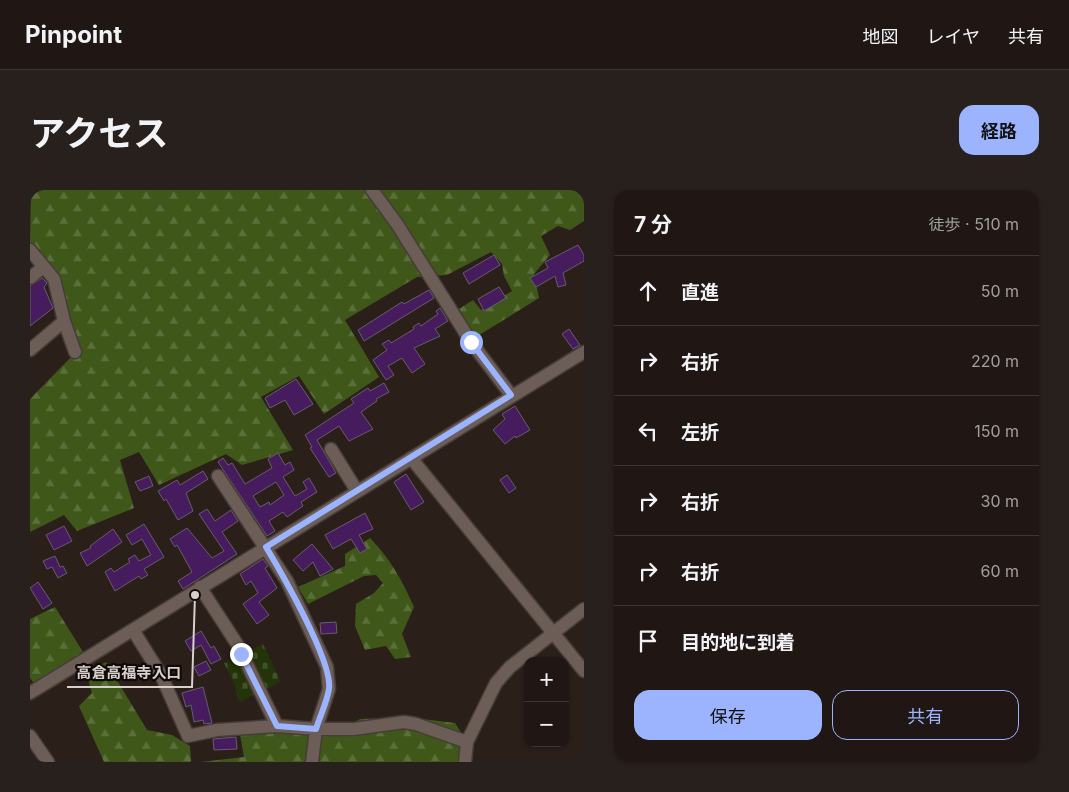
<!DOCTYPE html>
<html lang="ja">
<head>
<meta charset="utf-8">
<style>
  :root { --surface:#201714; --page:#28201d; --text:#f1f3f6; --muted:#a29fa0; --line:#3d3634; --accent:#9bb4fd }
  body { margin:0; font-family:Inter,"Noto Sans JP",sans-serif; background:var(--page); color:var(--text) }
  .controls { position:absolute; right:15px; bottom:15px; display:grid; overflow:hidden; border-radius:10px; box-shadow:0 1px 4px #0004 }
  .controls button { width:45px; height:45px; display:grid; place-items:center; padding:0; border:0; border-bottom:1px solid var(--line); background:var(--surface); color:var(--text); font:25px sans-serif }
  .stop { position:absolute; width:15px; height:15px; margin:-11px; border:4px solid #9bb4fd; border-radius:50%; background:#fff }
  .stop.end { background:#9bb4fd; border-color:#fff; box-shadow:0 1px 5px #0008 }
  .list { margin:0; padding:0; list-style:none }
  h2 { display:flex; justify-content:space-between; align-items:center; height:65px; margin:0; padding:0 20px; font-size:21px }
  h2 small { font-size:16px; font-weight:400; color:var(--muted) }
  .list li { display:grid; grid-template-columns:32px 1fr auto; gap:15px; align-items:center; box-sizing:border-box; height:70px; padding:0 20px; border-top:1px solid var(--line) }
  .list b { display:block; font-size:19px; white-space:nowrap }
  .list em { font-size:16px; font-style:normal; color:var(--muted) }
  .actions { display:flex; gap:10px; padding:15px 20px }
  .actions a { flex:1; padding:11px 0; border:1px solid var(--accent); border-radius:15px; text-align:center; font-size:18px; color:var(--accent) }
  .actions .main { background:var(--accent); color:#111 }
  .icon { flex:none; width:28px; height:28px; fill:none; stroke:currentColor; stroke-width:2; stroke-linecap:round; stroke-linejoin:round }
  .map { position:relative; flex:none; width:554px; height:572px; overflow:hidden; border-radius:15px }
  header { display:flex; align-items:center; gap:30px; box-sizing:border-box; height:70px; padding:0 25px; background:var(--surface); border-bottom:1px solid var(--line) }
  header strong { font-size:24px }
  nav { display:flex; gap:28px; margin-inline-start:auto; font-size:18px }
  .intro { display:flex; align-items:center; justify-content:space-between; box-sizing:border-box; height:120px; padding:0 30px }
  h1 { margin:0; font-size:35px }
  .button { padding:12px 22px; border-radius:15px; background:var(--accent); color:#111; font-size:18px; font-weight:700 }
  main { display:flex; gap:30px; padding:0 30px }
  aside { flex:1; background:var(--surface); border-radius:15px; box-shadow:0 1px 4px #0004 }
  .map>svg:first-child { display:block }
  .forest { fill:url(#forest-firs) }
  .cemetery { fill:url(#cemetery-stones) }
  .building { fill:#471c5f; stroke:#655e6b; fill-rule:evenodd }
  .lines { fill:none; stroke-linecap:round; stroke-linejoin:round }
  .minor-casing { stroke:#463c39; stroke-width:15 }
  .minor { stroke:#6c5d57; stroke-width:12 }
  .route { stroke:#9bb4fd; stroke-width:6 }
  .leader { fill:none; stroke:#d8d0cc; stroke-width:2 }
  .callout-dot { fill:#d8d0cc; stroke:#100a08; stroke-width:2 }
  .callout-label { font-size:15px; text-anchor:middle; font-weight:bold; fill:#d8d0cc; stroke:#100a08; stroke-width:4.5; stroke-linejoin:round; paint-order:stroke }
</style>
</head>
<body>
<header>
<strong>Pinpoint</strong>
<nav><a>地図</a><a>レイヤ</a><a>共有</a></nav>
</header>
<div class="intro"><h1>アクセス</h1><a class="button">経路</a></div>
<main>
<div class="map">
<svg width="554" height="572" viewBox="0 0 554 572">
  <defs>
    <pattern id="forest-firs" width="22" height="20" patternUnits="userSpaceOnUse" patternTransform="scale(1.25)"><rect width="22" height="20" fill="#3f581a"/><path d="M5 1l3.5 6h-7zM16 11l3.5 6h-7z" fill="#5a6f3a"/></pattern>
    <pattern id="cemetery-stones" width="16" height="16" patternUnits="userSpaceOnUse" patternTransform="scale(1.25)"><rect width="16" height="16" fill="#233408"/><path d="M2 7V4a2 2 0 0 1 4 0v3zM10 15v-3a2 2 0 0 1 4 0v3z" fill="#42502b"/></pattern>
  </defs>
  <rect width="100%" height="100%" fill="#2b1f1a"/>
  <path class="forest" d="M 1,0 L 554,0 L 554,31 L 540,40 L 528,36 L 511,46 L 520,65 L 504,84 L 509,108 L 446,147 L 429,119 L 443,110 L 451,120 L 482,101 L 474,86 L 472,74 L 461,62 L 417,85 L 387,87 L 315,130 L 349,187 L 294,224 L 269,186 L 231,207 L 263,260 L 212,275 L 196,264 L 129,295 L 109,262 L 90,270 L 104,318 L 47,341 L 34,325 L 0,342 L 0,209 L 48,160 L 27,85 L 0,53 Z
    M 340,348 C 360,368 373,392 384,417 L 372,444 L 381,467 L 365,469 L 356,456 L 335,460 L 325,436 L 326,414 L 344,403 L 353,393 L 346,385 L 334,386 L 278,414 L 268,397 L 315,376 L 315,364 Z
    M 25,417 L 53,462 L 4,493 L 0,488 L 0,429 Z
    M 76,472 L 117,540 L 142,545 L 160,556 L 161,572 L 74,572 L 49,516 L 62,503 L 56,482 Z
    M 376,527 L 425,533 L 437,552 L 435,572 L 171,572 L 214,567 L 209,539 L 306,544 L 330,529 Z"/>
  <path class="cemetery" d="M 233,454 L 251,492 L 209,512 L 204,493 L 194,473 Z"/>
  <path class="building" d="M 548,55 L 554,65 L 554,71 L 533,83 L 536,95 L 528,97 L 525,86 L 506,97 L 500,88 L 518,78 L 515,72 Z
    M 464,65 L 470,75 L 439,94 L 433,83 Z
    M 12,88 L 17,93 L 14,97 L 23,118 L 0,136 L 0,96 Z
    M 469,97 L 476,108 L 454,121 L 448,109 Z
    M 399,100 L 404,108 L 334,151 L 328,140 L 372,112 L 374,114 Z
    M 410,118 L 418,131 L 405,139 L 410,146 L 384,158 L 395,174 L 382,183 L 372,168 L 358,176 L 364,185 L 356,190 L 343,170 L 357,160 L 352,154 L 359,150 L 361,153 L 384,139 L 383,137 L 389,133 L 391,136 L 408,124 L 406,121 Z
    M 539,139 L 550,155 L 543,159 L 532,144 Z
    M 266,189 L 283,214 L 264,225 L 255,210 L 240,218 L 235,208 Z
    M 354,193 L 359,202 L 346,209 L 347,211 L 331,222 L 343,239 L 319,251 L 309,236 L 287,250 L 306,283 L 299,287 L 280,258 L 282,257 L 275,245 L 324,213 L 321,209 L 338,198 L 340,201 Z
    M 485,216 L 500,240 L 486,248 L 485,246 L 475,254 L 463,240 L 475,229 L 472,224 Z
    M 248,263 L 255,275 L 260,272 L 264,280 L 253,287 L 265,306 L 277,299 L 273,292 L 279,288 L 287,302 L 271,312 L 273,316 L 257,327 L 253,322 L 239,331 L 245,341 L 237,346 L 188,272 L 193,268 L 198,275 L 202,273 L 215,294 L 242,278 L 238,269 ZM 246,292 L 254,305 L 240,315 L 239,312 L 230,317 L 223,306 Z
    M 173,281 L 178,289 L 156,303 L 163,321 L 148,330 L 136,309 L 134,311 L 128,301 L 147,290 L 150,295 Z
    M 376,284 L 394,312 L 381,320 L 364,292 Z
    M 477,285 L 486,298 L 479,303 L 470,290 Z
    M 119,286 L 123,296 L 110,301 L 105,292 Z
    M 177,319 L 185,331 L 201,320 L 208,331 L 192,342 L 207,364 L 153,399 L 148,391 L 162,382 L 147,355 L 145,357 L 140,349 L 157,338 L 182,368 L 194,361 L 169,324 Z
    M 335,323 L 343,339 L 329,345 L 337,359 L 330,363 L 321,349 L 303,359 L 295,345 Z
    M 114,334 L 134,367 L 114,379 L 118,385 L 111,389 L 109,386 L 85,401 L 75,382 L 81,378 L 84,382 L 100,372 L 98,369 L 105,365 L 109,371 L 121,365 L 112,349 L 102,355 L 96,345 Z
    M 34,336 L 42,351 L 24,360 L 16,345 Z
    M 83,339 L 92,352 L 57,376 L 50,363 L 61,358 L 60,356 Z
    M 282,354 L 303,379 L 290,386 L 283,372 L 273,381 L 263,370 Z
    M 25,366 L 30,377 L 33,376 L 37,383 L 28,388 L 22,377 L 17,379 L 13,371 Z
    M 233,369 L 238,376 L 235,378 L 247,398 L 229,412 L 239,425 L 227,434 L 213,414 L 228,403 L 221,391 L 216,395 L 210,384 Z
    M 8,392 L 22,413 L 13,419 L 0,398 Z
    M 306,432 L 307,443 L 291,444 L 290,433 Z
    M 171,441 L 181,458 L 184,456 L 191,469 L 181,474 L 171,455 L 161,461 L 155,451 Z
    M 176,471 L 181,480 L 169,486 L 164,477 Z
    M 173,497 L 182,533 L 174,534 L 173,530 L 164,532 L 161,515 L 156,517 L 152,503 Z
    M 206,547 L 207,559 L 184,560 L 183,549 Z"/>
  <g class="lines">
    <defs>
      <path id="minor" d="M 342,0 L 367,34 L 441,152 L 481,205
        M 0,60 L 24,89 L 34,131 L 45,162
        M 0,88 L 13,77
        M 0,160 L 34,131
        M 301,259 L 327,301
        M 381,268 L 554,481
        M 188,286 L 257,391 L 297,477 L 299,499 L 286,539 L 282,572
        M 170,397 L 207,454 L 247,536
        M 103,440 L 131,485 L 158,546 L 187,540 L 247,536 L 286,539 L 324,539 L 374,532 L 386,534 L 437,552
        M 0,503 L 554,162
        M 0,546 L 18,572
        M 435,572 L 437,552 L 466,493 L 480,477 L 554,419"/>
    </defs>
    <use href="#minor" class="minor-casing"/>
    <use href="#minor" class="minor"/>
  </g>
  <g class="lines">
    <path class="route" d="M 211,464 L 247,536 L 286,539 C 290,526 297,512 299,499 C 303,472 251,382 236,357 L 481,205 L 441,152"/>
  </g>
  <path class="leader" d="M165 405L162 497H37"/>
  <circle class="callout-dot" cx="165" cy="405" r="5"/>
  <g class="callout-label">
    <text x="99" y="488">高倉高福寺入口</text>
  </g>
</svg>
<div class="controls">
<button>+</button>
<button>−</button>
</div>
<div class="stop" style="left:441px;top:152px"></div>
<div class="stop end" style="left:211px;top:464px"></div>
</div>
<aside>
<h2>7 分<small>徒歩 · 510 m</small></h2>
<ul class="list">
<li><svg class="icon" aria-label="ahead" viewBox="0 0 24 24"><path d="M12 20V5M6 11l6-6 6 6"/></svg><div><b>直進</b></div><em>50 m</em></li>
<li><svg class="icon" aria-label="right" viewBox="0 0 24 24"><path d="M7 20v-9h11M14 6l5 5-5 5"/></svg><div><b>右折</b></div><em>220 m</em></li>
<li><svg class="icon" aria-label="left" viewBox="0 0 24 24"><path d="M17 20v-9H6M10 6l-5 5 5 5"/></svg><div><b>左折</b></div><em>150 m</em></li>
<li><svg class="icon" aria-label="right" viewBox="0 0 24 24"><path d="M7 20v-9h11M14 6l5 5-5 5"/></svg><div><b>右折</b></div><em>30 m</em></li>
<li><svg class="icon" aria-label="right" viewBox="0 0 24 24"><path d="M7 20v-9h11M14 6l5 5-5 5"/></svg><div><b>右折</b></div><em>60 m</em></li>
<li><svg class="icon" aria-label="arrive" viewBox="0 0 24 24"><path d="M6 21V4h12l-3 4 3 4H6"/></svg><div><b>目的地に到着</b></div></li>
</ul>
<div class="actions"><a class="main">保存</a><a>共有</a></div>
</aside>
</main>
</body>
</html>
